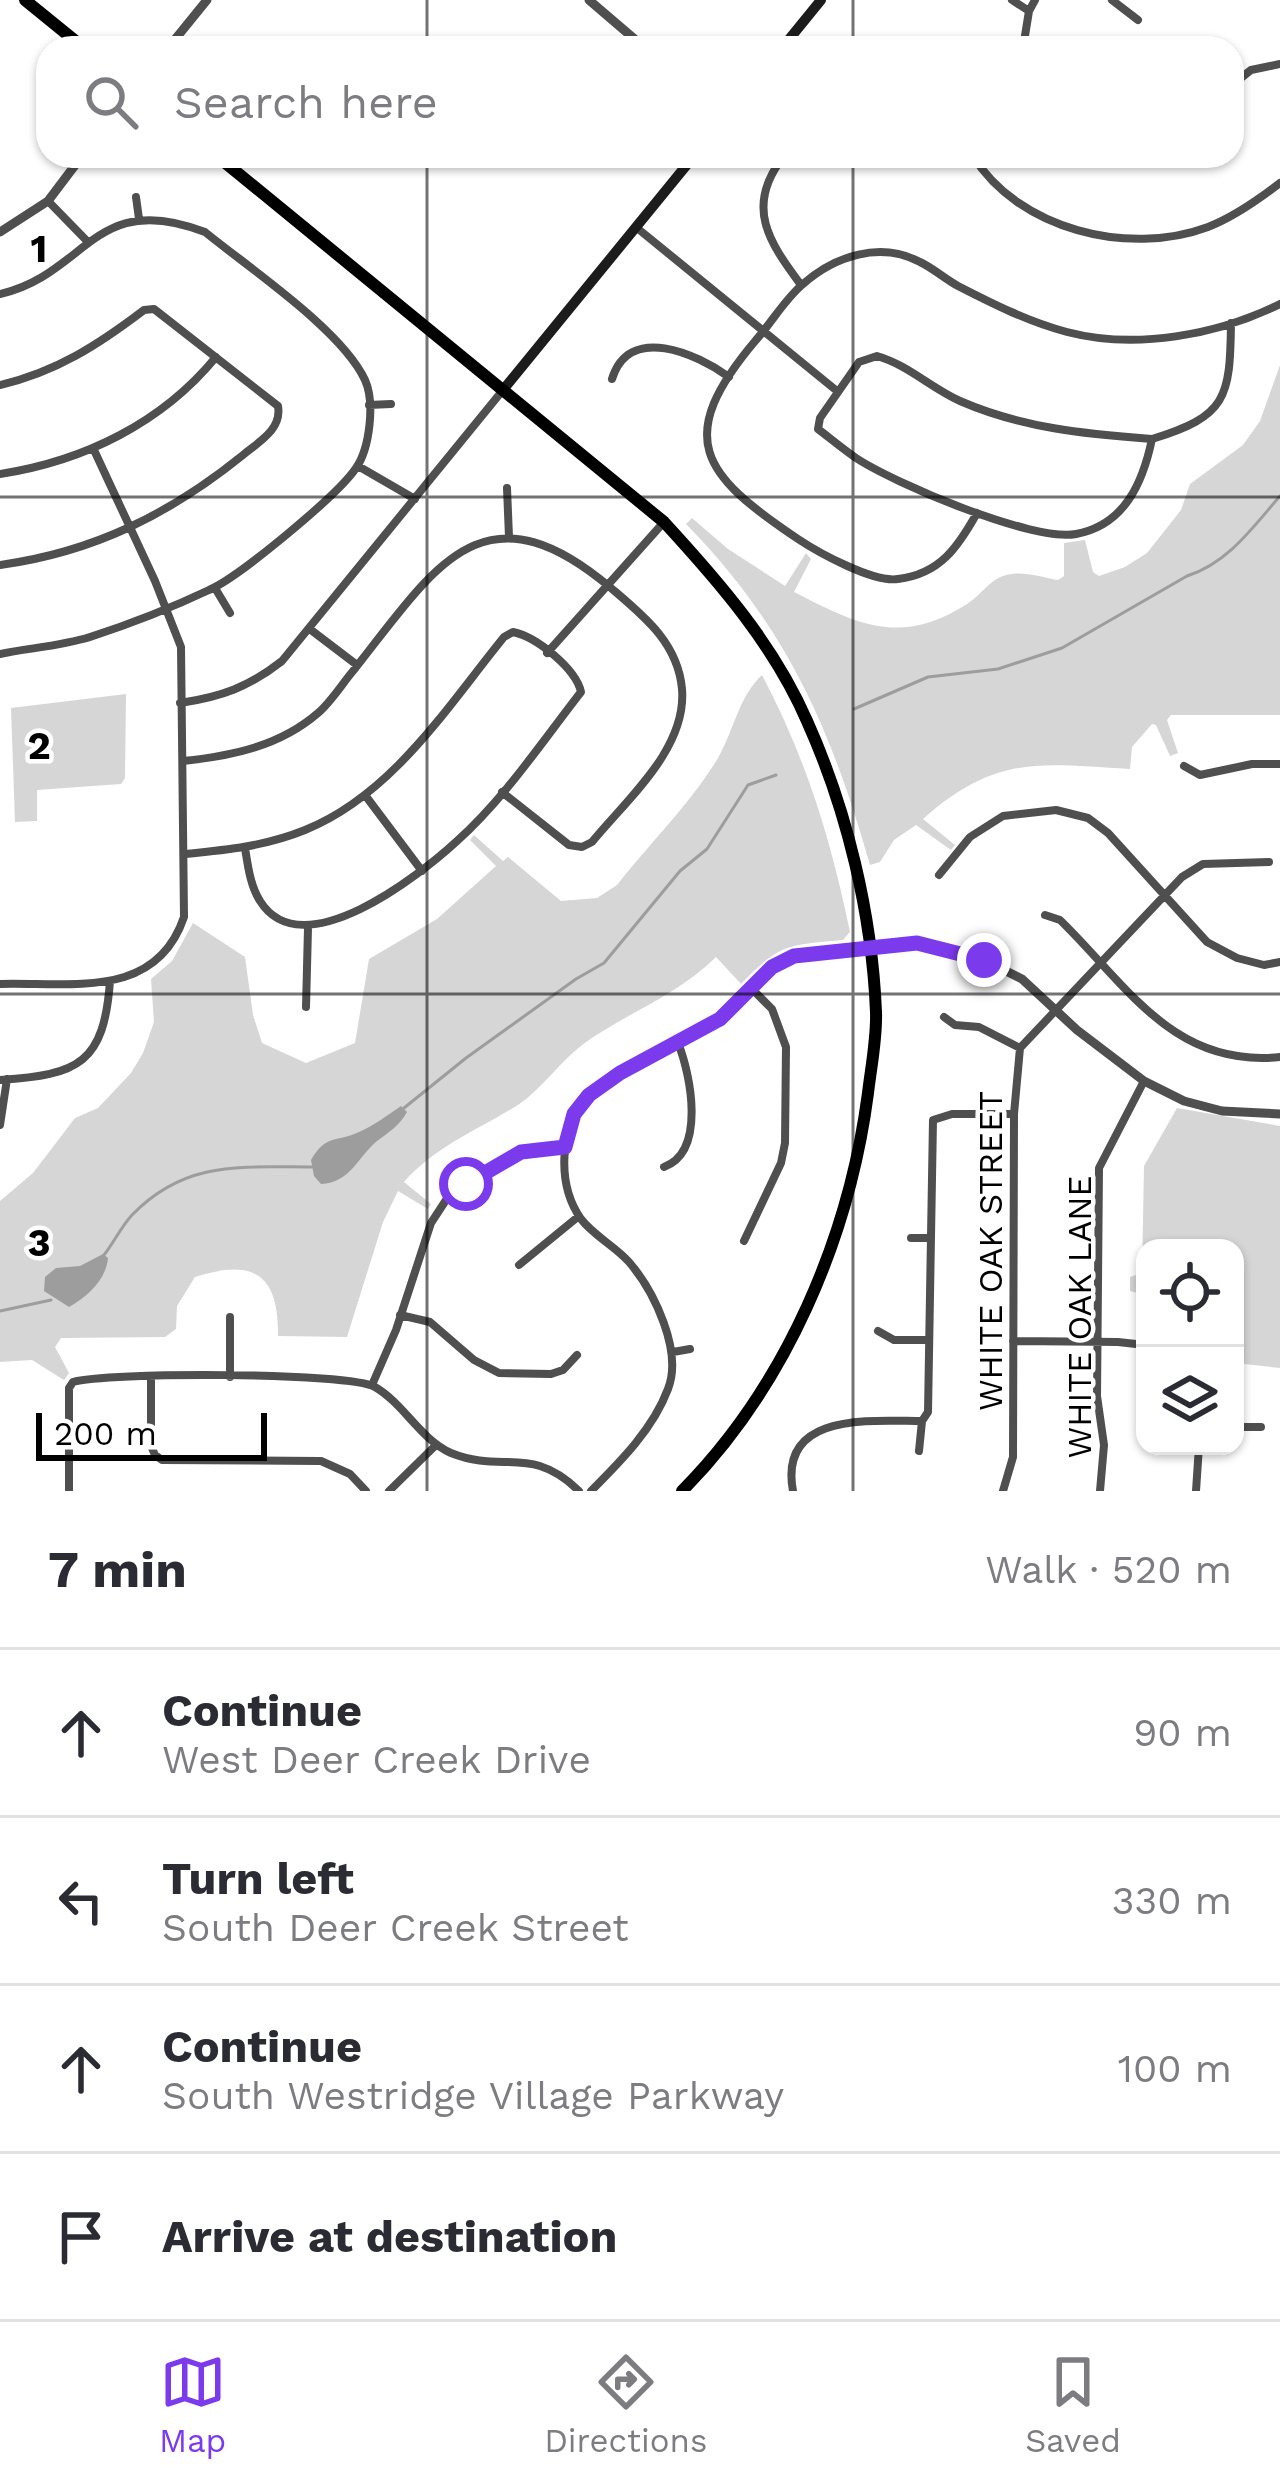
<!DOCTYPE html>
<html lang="en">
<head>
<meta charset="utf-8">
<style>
  :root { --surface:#fff; --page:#f2f2f3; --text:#2b2b33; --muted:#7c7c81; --line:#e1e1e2; --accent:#7c3aed }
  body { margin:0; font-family:"Work Sans",sans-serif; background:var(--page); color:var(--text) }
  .controls { position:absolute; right:36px; bottom:36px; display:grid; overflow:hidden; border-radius:24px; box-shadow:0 3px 9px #0004 }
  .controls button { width:108px; height:108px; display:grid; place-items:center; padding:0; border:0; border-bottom:3px solid var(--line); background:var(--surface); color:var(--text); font:60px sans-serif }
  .scale { position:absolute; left:36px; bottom:30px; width:231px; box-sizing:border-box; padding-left:12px; border:6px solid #000; border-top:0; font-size:33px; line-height:42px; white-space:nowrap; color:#000; -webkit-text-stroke:9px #fff; paint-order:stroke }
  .stop { position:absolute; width:36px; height:36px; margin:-27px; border:9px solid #7c3aed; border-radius:50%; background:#fff }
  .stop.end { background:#7c3aed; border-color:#fff; box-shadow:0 3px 12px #0008 }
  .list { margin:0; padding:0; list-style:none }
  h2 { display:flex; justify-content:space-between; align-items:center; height:156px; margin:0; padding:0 48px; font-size:51px }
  h2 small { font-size:39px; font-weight:400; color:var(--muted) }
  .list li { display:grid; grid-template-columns:78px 1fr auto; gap:36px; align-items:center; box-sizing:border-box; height:168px; padding:0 48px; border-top:3px solid var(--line) }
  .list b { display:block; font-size:45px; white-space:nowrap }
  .list p { margin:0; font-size:39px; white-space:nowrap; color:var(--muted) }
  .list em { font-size:39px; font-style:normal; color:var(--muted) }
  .icon { flex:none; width:66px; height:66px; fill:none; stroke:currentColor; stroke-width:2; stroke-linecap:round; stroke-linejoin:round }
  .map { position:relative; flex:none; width:1280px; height:1491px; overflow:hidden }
  .search { position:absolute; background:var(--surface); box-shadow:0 3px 9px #0004; left:36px; right:36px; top:36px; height:132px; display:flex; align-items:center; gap:30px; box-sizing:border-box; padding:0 42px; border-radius:36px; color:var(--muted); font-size:45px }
  .sheet { height:828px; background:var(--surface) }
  nav { display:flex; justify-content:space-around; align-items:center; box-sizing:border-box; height:168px; border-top:3px solid var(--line); background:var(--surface); font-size:33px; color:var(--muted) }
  nav a { display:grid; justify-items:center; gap:6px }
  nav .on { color:var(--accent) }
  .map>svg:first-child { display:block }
  .green { fill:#d6d6d6 }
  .water { fill:#9d9d9d }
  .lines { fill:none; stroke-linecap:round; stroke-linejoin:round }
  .stream { stroke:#9d9d9d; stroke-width:3 }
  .minor { stroke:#4f4f4f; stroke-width:8 }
  .tertiary { stroke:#4f4f4f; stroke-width:9 }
  .secondary { stroke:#1c1c1c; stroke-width:10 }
  .primary { stroke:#000; stroke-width:12 }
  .route { stroke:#7c3aed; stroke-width:15 }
  .grid { fill:none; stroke:#000; stroke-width:3; stroke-opacity:0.55 }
  .labels { text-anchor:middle; stroke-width:9; stroke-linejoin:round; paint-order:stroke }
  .street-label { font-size:33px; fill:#000; stroke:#fff }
  .grid-label { font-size:39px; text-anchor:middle; font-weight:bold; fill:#000; stroke:#fff; stroke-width:9; stroke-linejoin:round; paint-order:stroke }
</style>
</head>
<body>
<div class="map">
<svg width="1280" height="1491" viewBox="0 0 1280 1491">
  <rect width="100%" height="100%" fill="#fff"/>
  <path class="green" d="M 1280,365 L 1280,715 L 1171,715 L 1167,720 L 1178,753 L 1170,756 L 1156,725 L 1152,724 L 1132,747 L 1130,769 C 1039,764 997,754 923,819 L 955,845 L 951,850 L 916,825 L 894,840 L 880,862 L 870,865 C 831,729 787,627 686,524 L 692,518 L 728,549 L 785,586 L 806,553 L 811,559 L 794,592 C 856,624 901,647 967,604 C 984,593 991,576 1012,574 C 1027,572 1044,578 1058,580 L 1064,576 L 1064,543 L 1085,540 L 1093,572 L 1099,576 L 1125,567 L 1147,553 L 1181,510 L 1190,484 L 1243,445 L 1260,421 Z
    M 762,675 C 806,758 831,840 850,932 L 843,940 C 789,945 780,943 741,984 L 716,957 C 678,995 629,1012 586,1042 C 561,1060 543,1088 518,1105 C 478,1130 436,1146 404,1182 L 431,1204 L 428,1209 L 398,1191 L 383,1222 L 347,1337 L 278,1336 C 279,1272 252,1259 195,1277 L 177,1306 L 176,1329 L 165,1337 L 61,1338 L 55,1347 L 69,1373 L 64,1380 L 32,1360 L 0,1362 L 0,1201 L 33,1173 L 75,1118 L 98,1108 L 131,1073 L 143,1053 L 154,1022 L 151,979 L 172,961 L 193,923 L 245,957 L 253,1015 L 262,1043 L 306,1063 L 355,1043 L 369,959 L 437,919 L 496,866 L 470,840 L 474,835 L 503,861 L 508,857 L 561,901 L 597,898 L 617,885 C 650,843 691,803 718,758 C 734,730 739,696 762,675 Z
    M 126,694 L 125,778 L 121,784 L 37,790 L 37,821 L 15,822 L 11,708 Z
    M 1177,1108 L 1280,1126 L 1280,1368 L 1235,1363 L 1235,1248 L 1145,1248 L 1145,1295 L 1130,1291 L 1130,1277 L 1142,1273 L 1144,1166 Z"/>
  <path class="water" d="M 401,1106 L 407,1112 C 399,1126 389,1132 377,1141 C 358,1157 350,1183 321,1184 L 314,1176 L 311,1160 C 327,1133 336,1143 359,1132 C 373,1126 388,1115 401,1106 Z
    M 103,1254 L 108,1258 C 106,1280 87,1297 69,1307 L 44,1291 L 45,1277 L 56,1268 L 80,1266 Z"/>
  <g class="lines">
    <path class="stream" d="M 854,709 L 928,677 L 998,669 L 1062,648 L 1187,576 C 1228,563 1253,527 1280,496
      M 404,1108 L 466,1058 L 576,979 L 604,963 L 680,871 L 707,849 L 748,785 L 776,775
      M 104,1255 C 114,1242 121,1227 132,1215 C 185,1160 241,1167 312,1167
      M 0,1311 L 51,1300"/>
    <path class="minor" d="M 1012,0 L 1029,11
      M 1112,0 L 1138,20
      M 1023,48 L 1029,11 L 1035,0
      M 1232,85 L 1251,70 L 1280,64
      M 784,156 C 744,206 769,242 801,285
      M 973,156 C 1018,229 1128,257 1208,227 C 1234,217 1258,200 1280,183
      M 136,197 L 139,219
      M 48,201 L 87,241
      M 637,228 L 837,391
      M 0,294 C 87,274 94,189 205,232 C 249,268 342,330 365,380 C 375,402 370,448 356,468 C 338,495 239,577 209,590 C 171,608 130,624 90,637 C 61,646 29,648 0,654
      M 612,379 C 629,323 697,354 729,377
      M 0,385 C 56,372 98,345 144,310 L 154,309 L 278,406 C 282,429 260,441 243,455 C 170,514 94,552 0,565
      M 369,405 L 391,404
      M 1152,439 C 1085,434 1022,428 960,401 C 931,388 908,365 877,356 L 859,362 L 820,418 L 818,429 C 831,439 843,449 856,458 C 894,483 1032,542 1076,534 C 1125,525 1143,482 1152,439 C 1227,416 1230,398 1231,323
      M 358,466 L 415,499
      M 0,474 C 84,461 162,423 216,357
      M 507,488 L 509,537
      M 977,513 C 958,547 940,574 898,579 C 874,583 819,553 798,539 C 701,474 673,438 756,340 C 772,322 785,299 803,284 C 835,256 880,241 920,262 C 933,268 945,279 958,286 C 993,304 1029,322 1067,332 C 1136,350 1217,335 1280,304
      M 215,588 L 230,613
      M 311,630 L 357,665
      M 547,653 L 664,522
      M 180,703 C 221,697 249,687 282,661 L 503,390
      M 183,761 C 232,756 280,746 318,713 C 331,702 342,684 353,671 C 434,569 482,479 611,588 C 644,616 678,643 682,689 C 687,749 627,799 592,842 L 582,847 L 569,845 L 502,792
      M 1184,766 L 1200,775 L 1252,764 L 1280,764
      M 365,795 L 422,871
      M 186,854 C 226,850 266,846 305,830 C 392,795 447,707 504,637 L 513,632 C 537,637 576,669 581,692 C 542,742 504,799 457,841 C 419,876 302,968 260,901 C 250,885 248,866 245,848
      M 939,875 L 970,837 L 1003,816 L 1056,810 L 1088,818 L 1108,833 L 1207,942 L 1237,958 L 1264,965 L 1280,962
      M 1045,915 L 1060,920 C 1126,984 1173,1068 1280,1057
      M 0,984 C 71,982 156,1000 184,917 L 181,647 L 155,581 L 94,450
      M 306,1007 L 308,928
      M 944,1017 L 955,1025 L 979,1027 L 1020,1048
      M 0,1080 C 79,1075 104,1063 110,981
      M 0,1125 L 7,1079
      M 664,1167 C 706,1152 691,1075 678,1043
      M 911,1238 L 930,1238
      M 744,1241 L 781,1163 L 785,1143 L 786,1047 L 772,1009 L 751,988
      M 519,1265 L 579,1216
      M 400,1315 L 430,1322 L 474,1360 L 499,1373 L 551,1374 L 563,1370 L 577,1355
      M 230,1317 L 230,1377
      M 878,1331 L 894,1340 L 929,1340
      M 1013,1341 L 1118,1342 L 1145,1345
      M 673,1352 L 690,1349
      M 151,1378 L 151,1446 L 155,1455 L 162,1460 L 321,1461 L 350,1474 L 366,1491
      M 372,1385 L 396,1330 L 431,1223 L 448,1197 L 521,1152 L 565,1147
      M 1235,1427 L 1261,1427
      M 919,1451 L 922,1421 L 928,1412 L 933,1120 L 952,1114 L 1014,1114
      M 69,1491 L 69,1388 L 73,1382 C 104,1372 350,1372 375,1387 C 404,1404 420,1439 451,1453 C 503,1474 531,1444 579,1491
      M 389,1491 L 436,1445
      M 591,1491 C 621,1461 653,1429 668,1389 C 683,1351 654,1291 629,1262 C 615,1246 594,1236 581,1219 C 557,1185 559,1130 586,1099 C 612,1070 656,1056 688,1037 C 699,1031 711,1026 720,1019 C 739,1004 752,980 772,966 C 798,948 839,950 870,947
      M 793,1491 C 778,1411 872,1421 922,1421
      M 1003,1491 L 1013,1457 L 1014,1114 L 1020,1048 L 1182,877 L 1203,864 L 1269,862
      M 1100,1491 L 1104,1445 L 1097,1396 L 1099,1168 L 1144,1081
      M 1196,1491 L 1199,1446"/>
    <path class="tertiary" d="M 589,0 L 645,48
      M 168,48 L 207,0
      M 0,232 L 48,201 L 82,156
      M 870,947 L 917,943 L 984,960 L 1022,979 L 1077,1030 L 1144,1081 L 1184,1101 L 1222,1111 L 1280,1114"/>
    <path class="secondary" d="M 782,48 L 821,0
      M 503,390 L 694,156"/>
    <path class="primary" d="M 25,0 L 84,48
      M 217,156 L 664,522 C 720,583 774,645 807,721 C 847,810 872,914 876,1012 C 877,1038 871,1067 868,1093 C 849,1238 786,1386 682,1491"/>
  </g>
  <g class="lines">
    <path class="route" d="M 466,1184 L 521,1152 L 565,1147 L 574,1114 L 589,1095 L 620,1073 L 720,1019 L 772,967 L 794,956 L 917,943 L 984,960"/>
  </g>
  <path class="grid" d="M 427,0 L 427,48M 853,0 L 853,48M 427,156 L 427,1491M 853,156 L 853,1491M 0,497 L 1280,497M 0,994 L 1280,994"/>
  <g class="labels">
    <g class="street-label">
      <text transform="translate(990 1251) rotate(-90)" y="12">WHITE OAK STREET</text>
      <text transform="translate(1079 1317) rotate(-90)" y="12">WHITE OAK LANE</text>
    </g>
  </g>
  <g class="grid-label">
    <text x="39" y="262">1</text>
    <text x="39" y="759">2</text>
    <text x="39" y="1256">3</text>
  </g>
</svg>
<div class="controls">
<button><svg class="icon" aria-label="locate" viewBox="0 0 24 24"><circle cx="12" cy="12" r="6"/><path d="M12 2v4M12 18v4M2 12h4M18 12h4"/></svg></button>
<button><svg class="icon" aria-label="layers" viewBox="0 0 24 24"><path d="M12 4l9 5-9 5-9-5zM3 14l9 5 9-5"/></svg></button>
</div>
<div class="scale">200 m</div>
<div class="stop" style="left:466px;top:1184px"></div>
<div class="stop end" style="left:984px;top:960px"></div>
<div class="search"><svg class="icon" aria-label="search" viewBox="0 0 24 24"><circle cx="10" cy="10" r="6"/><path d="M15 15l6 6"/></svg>Search here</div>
</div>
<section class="sheet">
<h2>7 min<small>Walk · 520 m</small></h2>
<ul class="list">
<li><svg class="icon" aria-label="ahead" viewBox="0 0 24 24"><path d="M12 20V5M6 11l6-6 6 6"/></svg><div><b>Continue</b><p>West Deer Creek Drive</p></div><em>90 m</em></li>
<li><svg class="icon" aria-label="left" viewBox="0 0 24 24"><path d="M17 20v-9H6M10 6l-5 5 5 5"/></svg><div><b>Turn left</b><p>South Deer Creek Street</p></div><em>330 m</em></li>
<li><svg class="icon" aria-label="ahead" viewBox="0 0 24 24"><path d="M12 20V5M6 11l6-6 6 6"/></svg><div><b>Continue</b><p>South Westridge Village Parkway</p></div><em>100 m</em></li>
<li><svg class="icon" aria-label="arrive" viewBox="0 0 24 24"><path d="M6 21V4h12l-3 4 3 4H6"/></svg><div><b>Arrive at destination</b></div></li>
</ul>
</section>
<nav>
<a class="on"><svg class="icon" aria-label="map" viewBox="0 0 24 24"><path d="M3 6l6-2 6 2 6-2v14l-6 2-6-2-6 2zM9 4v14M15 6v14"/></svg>Map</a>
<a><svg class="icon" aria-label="directions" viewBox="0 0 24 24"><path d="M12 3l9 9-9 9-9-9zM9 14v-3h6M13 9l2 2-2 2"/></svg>Directions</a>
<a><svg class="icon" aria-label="saved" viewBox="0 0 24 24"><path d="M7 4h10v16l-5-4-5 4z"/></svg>Saved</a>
</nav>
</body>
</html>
